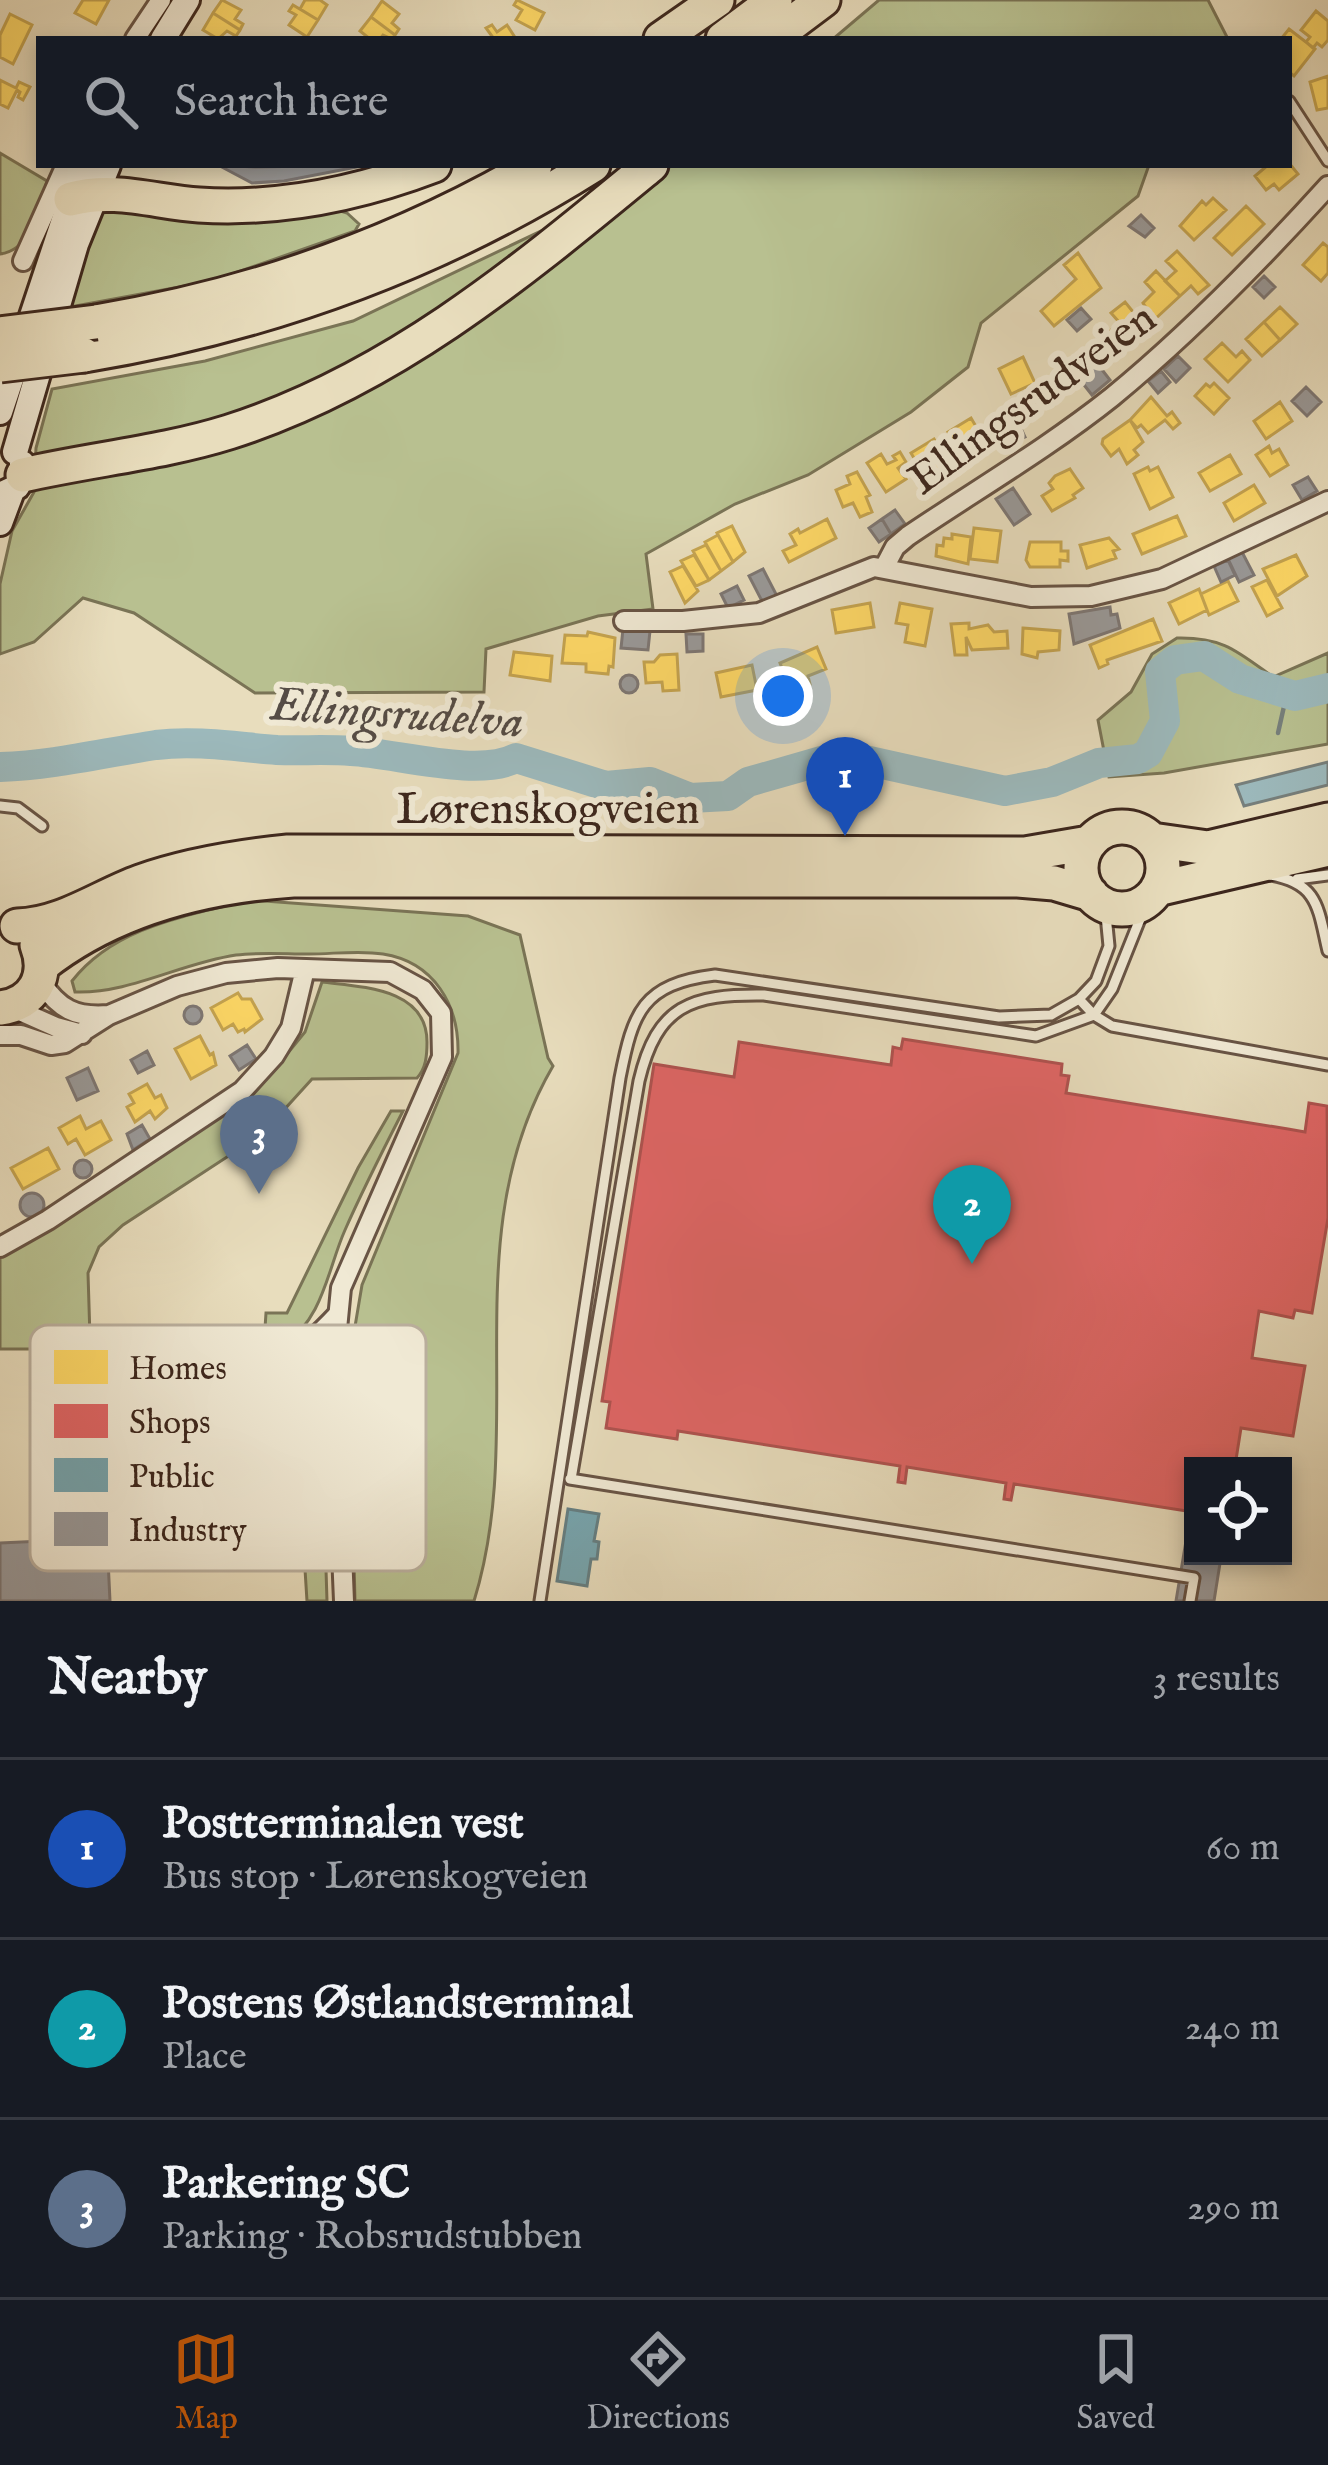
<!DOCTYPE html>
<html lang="en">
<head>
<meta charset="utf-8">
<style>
  :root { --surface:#171b24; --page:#242831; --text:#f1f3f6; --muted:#9ea1a6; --line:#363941; --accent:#b45309 }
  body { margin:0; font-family:"IM FELL English",serif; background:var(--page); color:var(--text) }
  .controls { position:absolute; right:36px; bottom:36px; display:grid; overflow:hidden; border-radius:0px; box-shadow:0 6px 18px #0003 }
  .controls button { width:108px; height:108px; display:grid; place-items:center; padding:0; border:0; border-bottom:3px solid var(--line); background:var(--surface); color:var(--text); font:60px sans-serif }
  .you { position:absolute; left:783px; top:696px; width:42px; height:42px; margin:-30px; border:9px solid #fff; border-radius:50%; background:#1a73e8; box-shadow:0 0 0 18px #1a73e833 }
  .badge { display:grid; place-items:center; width:78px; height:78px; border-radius:50%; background:var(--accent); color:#fff; font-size:39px; font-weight:700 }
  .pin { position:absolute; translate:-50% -99px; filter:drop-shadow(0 3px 6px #0008) }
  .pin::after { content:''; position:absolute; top:63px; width:42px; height:36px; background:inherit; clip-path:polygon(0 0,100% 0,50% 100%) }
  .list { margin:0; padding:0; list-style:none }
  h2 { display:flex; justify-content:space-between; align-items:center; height:156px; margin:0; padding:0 48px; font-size:51px }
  h2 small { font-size:39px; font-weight:400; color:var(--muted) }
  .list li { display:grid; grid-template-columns:78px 1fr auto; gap:36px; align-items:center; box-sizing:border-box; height:180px; padding:0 48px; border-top:3px solid var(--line) }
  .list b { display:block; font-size:45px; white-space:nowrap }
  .list p { margin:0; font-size:39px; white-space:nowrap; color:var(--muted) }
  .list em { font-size:39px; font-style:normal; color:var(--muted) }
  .icon { flex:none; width:66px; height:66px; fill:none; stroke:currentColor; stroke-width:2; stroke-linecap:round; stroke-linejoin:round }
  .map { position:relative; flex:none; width:1328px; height:1601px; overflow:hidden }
  .search { position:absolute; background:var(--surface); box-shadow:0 6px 18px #0003; left:36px; right:36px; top:36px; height:132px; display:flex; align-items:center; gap:30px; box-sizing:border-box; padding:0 42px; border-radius:0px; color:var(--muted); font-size:45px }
  .sheet { height:696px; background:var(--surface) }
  nav { display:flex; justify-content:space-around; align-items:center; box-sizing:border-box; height:168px; border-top:3px solid var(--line); background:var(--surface); font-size:33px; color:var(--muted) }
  nav a { display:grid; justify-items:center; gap:6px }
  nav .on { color:var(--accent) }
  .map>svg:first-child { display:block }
  .green { fill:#b8c090; stroke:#7a7456; stroke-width:3 }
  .water { fill:#9cb9bc; stroke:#767f7c; stroke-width:3 }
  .homes { fill:#ffd966; stroke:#c5a450; stroke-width:3 }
  .shops { fill:#e06666; stroke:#af5350; stroke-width:3 }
  .public { fill:#76a5af; stroke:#657f83; stroke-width:3 }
  .industry { fill:#999; stroke:#7d7774; stroke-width:3 }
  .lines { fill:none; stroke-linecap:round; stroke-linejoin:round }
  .stream { stroke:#767f7c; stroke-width:4.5 }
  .river { stroke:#9cb9bc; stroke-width:30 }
  .lane-casing { stroke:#685445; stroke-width:15 }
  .street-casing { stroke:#685445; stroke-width:24 }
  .secondary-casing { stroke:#3d271d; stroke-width:30 }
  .highway-casing { stroke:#3d271d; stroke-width:39 }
  .lane { stroke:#f0e9d4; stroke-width:9 }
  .street { stroke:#f0e9d4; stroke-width:18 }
  .secondary { stroke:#f0e9d4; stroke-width:24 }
  .highway { stroke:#e8ddbd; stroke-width:33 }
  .highway-bridge-casing { stroke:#3d271d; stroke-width:39; stroke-linecap:butt }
  .highway-bridge { stroke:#e8ddbd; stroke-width:33 }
  .labels { text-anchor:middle; stroke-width:12; stroke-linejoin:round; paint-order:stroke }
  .street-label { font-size:45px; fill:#3d271d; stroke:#f0e9d4 }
  .water-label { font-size:48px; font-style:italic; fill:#554c45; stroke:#f0e9d4 }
  .key { fill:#f0e9d4; stroke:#baaf9d; stroke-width:3 }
  .key-label { font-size:33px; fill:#3d271d }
</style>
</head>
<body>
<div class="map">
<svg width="1328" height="1601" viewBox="0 0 1328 1601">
  <rect width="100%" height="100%" fill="#e8ddbd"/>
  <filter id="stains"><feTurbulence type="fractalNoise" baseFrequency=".00167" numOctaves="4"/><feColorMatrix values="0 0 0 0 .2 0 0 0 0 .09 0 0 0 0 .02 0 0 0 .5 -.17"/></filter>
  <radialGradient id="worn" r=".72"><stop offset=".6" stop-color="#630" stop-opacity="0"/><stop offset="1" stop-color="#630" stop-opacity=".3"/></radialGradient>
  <path class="green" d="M 879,0 L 1208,0 L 1228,39 L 833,39 Z
    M 0,153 L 47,181 C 40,207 32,250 0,254 Z
    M 653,165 L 1149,165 L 1138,196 L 981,323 L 968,367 L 911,412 L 808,475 L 735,504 L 646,554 L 653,609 L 598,616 L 486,649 L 484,692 L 255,693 L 134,613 L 83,598 L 34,642 L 0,654 L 0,584 L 12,531 L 34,492 L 36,448 L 52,389 L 205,361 L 353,321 L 566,219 Z
    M 101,205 L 334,209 L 347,213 L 359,224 L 355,231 L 212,281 L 70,307 Z
    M 1177,638 C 1223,637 1237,651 1273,677 L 1328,653 L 1328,744 L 1164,773 L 1109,777 L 1098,720 L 1131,692 L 1152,654 Z
    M 251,900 L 468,916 L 520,935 L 548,1058 L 553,1066 C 453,1237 529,1424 474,1601 L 355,1601 L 349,1362 L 362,1285 L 458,1053 C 459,1005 434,962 383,954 C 360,950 333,954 309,954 C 285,954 259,952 236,955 C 181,963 129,994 75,992 L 72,981 C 115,926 187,916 251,900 Z
    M 322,982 C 362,987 427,988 427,1042 C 427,1056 426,1068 417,1078 L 312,1079 L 262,1134 L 123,1225 L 99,1247 L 88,1273 L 90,1338 L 265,1328 L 266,1313 L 287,1313 L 358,1168 L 391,1111 L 403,1111 C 383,1150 363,1189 345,1230 C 328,1268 323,1320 284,1344 C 263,1356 234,1353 210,1354 L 209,1348 L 171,1351 L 168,1357 L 78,1367 L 58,1375 L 56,1359 L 52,1358 L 50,1349 L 0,1349 L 0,1241 L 48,1217 L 269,1076 L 305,1032 Z
    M 320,1378 L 327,1601 L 307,1601 L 296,1426 L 221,1427 L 220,1408 L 281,1400 Z"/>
  <path class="water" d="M 1328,762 L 1328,785 L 1244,806 L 1236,785 Z"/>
  <path class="homes" d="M 83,0 L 109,0 L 96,24 L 75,13 Z
    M 222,0 L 241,10 L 235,19 L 243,24 L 240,30 L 213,13 Z
    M 305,0 L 320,0 L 327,5 L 318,20 L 300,9 Z
    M 517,0 L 544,13 L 535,30 L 516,20 L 522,10 L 514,5 Z
    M 382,1 L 399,14 L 392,23 L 399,29 L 395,35 L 371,17 Z
    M 293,5 L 318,20 L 307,37 L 289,25 L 296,15 L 289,11 Z
    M 1316,11 L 1328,21 L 1328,40 L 1322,47 L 1317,43 L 1313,48 L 1306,42 L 1310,37 L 1301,30 Z
    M 213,13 L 240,30 L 236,36 L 227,31 L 218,39 L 203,30 Z
    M 10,14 L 32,25 L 13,64 L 0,57 L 0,35 Z
    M 371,17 L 395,35 L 392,39 L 383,35 L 380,39 L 370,39 L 360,31 Z
    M 492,25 L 497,32 L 507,25 L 516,39 L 494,39 L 486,28 Z
    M 1289,29 L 1315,49 L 1294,76 L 1289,72 L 1289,39 L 1281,39 Z
    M 1328,76 L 1328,108 L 1317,110 L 1310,82 Z
    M 0,80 L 16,88 L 19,82 L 30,87 L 23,100 L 18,97 L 20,92 L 17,90 L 8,108 L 0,104 Z
    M 1289,163 L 1298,174 L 1279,190 L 1274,184 L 1266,190 L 1255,176 L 1268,165 Z
    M 1213,198 L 1226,210 L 1194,240 L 1180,226 L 1202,201 L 1206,205 Z
    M 1246,206 L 1264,224 L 1232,255 L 1214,238 Z
    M 1323,243 L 1328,247 L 1328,273 L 1321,281 L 1303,265 Z
    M 1177,251 L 1209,285 L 1198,294 L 1191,286 L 1180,296 L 1165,281 L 1176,271 L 1166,261 Z
    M 1078,253 L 1101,288 L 1054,326 L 1041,311 L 1076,279 L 1064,265 Z
    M 1156,271 L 1180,296 L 1154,320 L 1143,303 L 1154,292 L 1145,282 Z
    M 1125,302 L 1134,313 L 1129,317 L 1142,332 L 1107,360 L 1095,346 L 1119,322 L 1111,313 Z
    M 1280,307 L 1297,324 L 1280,340 L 1264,322 Z
    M 1264,322 L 1280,340 L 1262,356 L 1246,339 Z
    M 1222,343 L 1236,357 L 1242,351 L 1250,360 L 1228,382 L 1205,359 Z
    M 1023,357 L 1035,383 L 1011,394 L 999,369 Z
    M 1214,383 L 1229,398 L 1214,414 L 1195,396 L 1206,384 L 1210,387 Z
    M 1151,397 L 1167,416 L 1172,412 L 1180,423 L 1173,429 L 1165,420 L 1148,433 L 1141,425 L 1137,428 L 1130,420 Z
    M 1280,402 L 1292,421 L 1266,439 L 1254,421 Z
    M 971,418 L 988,447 L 965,461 L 948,432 Z
    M 1130,420 L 1143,442 L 1134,450 L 1138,455 L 1127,464 L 1119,449 L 1111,456 L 1102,444 L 1103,439 Z
    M 934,439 L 951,468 L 928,482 L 911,453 Z
    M 1269,446 L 1272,453 L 1279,449 L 1288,465 L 1270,476 L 1256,455 Z
    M 900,452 L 906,462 L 898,468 L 906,479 L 886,492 L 867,463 L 881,454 L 887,464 L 896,460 L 893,456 Z
    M 1230,455 L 1241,474 L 1210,491 L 1199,473 Z
    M 1148,467 L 1150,471 L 1158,467 L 1173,497 L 1150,509 L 1134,474 Z
    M 1070,469 L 1083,488 L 1073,495 L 1075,498 L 1052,511 L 1042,496 L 1053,489 L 1049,483 L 1055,476 Z
    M 857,472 L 870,495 L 866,497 L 872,512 L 860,517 L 853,503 L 843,507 L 836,490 L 850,484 L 847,476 Z
    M 1254,485 L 1265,503 L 1234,521 L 1224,503 Z
    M 1177,516 L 1186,536 L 1142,554 L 1133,534 Z
    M 827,519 L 836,538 L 789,562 L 783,551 L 796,545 L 790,534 L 798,529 L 800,533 Z
    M 732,526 L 745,552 L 733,562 L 717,533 Z
    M 974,528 L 1001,531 L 997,562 L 970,559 Z
    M 952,534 L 971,537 L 968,564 L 936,556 L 937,545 L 943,546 L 944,538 L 952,539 Z
    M 718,535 L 733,562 L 721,571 L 705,542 Z
    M 1109,538 L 1119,549 L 1113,551 L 1116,558 L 1087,568 L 1080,545 Z
    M 1030,542 L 1061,542 L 1061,551 L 1068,551 L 1068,561 L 1060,560 L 1060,567 L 1030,567 L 1026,560 Z
    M 706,545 L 721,571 L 709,580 L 693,551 Z
    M 694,555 L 709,580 L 696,586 L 681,561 Z
    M 1296,555 L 1307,576 L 1277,596 L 1263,569 Z
    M 683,566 L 698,591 L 685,603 L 670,572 Z
    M 1267,580 L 1282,608 L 1267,616 L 1252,587 Z
    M 1228,581 L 1238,601 L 1209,615 L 1201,594 Z
    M 1199,589 L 1207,610 L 1179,624 L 1169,603 Z
    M 870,603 L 874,627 L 836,633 L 832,610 Z
    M 900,603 L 932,609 L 925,646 L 905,642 L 908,625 L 896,623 Z
    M 1153,619 L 1162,641 L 1107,660 L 1108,664 L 1099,668 L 1090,645 Z
    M 969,623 L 969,629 L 988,625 L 994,632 L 1007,631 L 1008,648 L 972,650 L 966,637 L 967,655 L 955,655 L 951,624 Z
    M 1023,628 L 1060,631 L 1059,650 L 1038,652 L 1037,658 L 1022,654 Z
    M 588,632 L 615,638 L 613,667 L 609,666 L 608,674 L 586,672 L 586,664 L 562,663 L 565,635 L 587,636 Z
    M 817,647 L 826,669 L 808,676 L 810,684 L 790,688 L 780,663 Z
    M 514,652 L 552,656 L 550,681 L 510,675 Z
    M 677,654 L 679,690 L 663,691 L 662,682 L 646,683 L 644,662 L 654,662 L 660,655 Z
    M 752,665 L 757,690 L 721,697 L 716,673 Z
    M 238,993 L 242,999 L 251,999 L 262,1019 L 245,1032 L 244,1029 L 238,1032 L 233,1024 L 223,1030 L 211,1008 Z
    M 200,1036 L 210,1055 L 213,1053 L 216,1065 L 191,1079 L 175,1049 Z
    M 147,1084 L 155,1098 L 161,1095 L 167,1108 L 155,1119 L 150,1111 L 135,1122 L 127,1107 L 134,1103 L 129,1094 Z
    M 80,1116 L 86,1129 L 101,1121 L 111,1140 L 85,1155 L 76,1139 L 68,1144 L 59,1128 Z
    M 48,1148 L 59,1169 L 23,1189 L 11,1168 Z"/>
  <path class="shops" d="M 903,1039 L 1062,1064 L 1061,1075 L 1069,1076 L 1066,1093 L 1288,1129 L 1305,1132 L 1309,1103 L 1327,1106 L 1328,1218 L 1312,1313 L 1295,1310 L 1293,1318 L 1259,1311 L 1252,1358 L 1305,1366 L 1293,1436 L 1241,1428 L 1235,1466 L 1193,1466 L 1193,1512 L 1014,1484 L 1011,1500 L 1004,1499 L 1006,1483 L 907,1467 L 905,1483 L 898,1482 L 900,1466 L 678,1431 L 677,1439 L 606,1428 L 610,1402 L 602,1401 L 654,1064 L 734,1077 L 739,1042 L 891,1065 L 893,1047 L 901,1049 Z"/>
  <path class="public" d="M 568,1509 L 599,1514 L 594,1541 L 599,1542 L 597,1559 L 591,1559 L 587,1586 L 557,1581 Z"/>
  <path class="industry" d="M 218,165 L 255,167 L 367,165 L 284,181 L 252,183 Z
    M 1141,215 L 1154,228 L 1145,237 L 1129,226 Z
    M 1264,276 L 1275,287 L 1264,298 L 1253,287 Z
    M 1081,308 L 1091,319 L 1077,331 L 1067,320 Z
    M 1178,356 L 1190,368 L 1176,382 L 1164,369 Z
    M 1096,362 L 1110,380 L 1092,395 L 1077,376 Z
    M 1161,371 L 1170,382 L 1158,393 L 1148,381 Z
    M 1306,387 L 1321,402 L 1307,416 L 1292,401 Z
    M 1017,420 L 1025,437 L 1009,444 L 1000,427 Z
    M 1308,477 L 1317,491 L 1302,500 L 1293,485 Z
    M 1013,488 L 1030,514 L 1014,525 L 996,499 Z
    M 895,510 L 905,524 L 891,534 L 882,519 Z
    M 882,519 L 891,534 L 879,542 L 869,528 Z
    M 1242,552 L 1254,575 L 1239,582 L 1228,559 Z
    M 1228,560 L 1235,575 L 1221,582 L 1214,566 Z
    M 763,569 L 777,596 L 763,603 L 749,576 Z
    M 737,586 L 744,600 L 728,608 L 721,594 Z
    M 1110,607 L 1111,615 L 1117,614 L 1120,628 L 1074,644 L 1069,614 Z
    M 623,629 L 650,631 L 648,650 L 621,648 Z
    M 686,634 L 703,634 L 703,651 L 687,652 Z
    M620 684a9 9 0 1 1 18 0a9 9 0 1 1-18 0Z
    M184 1015a9 9 0 1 1 18 0a9 9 0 1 1-18 0Z
    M 247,1045 L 256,1059 L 239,1070 L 230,1056 Z
    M 147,1051 L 154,1065 L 138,1073 L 131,1060 Z
    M 88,1068 L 98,1091 L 77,1100 L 67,1078 Z
    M 142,1125 L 150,1139 L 133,1150 L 127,1134 Z
    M74 1169a9 9 0 1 1 18 0a9 9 0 1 1-18 0Z
    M20 1205a12 12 0 1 1 24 0a12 12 0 1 1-24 0Z
    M 1191,1511 L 1193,1556 L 1228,1556 L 1221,1557 L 1214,1601 L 1176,1601 Z
    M 107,1538 L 110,1601 L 0,1601 L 0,1543 Z"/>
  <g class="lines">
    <path class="stream" d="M 1278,733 L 1287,693"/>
    <path class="river" d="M 0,767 C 56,765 102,753 156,745 C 196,740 237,747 277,750 C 301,751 326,749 351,751 C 395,753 478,778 516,758 L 606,786 L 650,782 L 690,798 L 728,796 L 748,782 L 832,758 L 851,757 L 1005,791 L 1052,782 L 1099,763 L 1138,759 L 1148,753 L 1165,721 L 1160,672 L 1175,660 L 1204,656 L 1240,679 L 1295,696 L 1328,688"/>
    <defs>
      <path id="lane" d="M 1289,101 L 1328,161
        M 0,806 L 18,808 L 42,826
        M 1270,875 C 1319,883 1318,909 1328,951
        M 1297,879 L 1328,875
        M 1079,999 L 1094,1015 L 1112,1026 L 1328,1065
        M 214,1366 C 279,1360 291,1358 336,1310
        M 175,1369 L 98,1374 L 89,1378 L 86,1387 L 96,1397 L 176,1390
        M 216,1389 C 270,1384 289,1387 331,1348
        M 570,1479 L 1194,1578 L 1190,1601
        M 571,1479 L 639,1081 C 657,1005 691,994 764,995 L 1036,1036 L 1094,1015 L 1112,989 L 1148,899
        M 540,1601 L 620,1078 C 633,1012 642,984 715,975 L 999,1017 L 1051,1015 L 1079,999 L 1096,981 L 1109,946 L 1105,905"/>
      <path id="street" d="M 135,39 L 161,0
        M 23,261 L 66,165
        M 884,568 L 895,547 L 908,536 C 976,490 1048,448 1112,397 C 1190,333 1261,260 1328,186
        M 624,621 L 683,621 L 759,613 L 874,567 L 1031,597 L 1091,596 L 1162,579 L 1328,501
        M 40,981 C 59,1009 75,1018 109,1015
        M 11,1007 L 56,1027 L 82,1034
        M 0,1035 L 21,1035 L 51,1045 L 65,1043 L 109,1015 L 177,986 L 226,973 L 278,968 L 390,972 L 423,990 L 441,1013 L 442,1057 L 341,1288 L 334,1360 L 344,1601
        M 0,1247 L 48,1220 L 242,1091 L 274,1056 L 291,1028 L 305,969"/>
      <path id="secondary" d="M 163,39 L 187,0
        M 0,412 L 71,199 L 87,165
        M 15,452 L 76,244 L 108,165
        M 0,495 L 17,487 L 23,475 L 22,463
        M 0,523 L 12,491"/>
      <path id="highway" d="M 661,39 L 717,0
        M 723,39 L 775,0
        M 771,39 L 823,0
        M 71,199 C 113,187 156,202 199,205 C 280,210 358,194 434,165
        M 96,322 C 252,296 398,245 535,165
        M 84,355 C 267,325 436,264 593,165
        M 23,475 C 92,459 162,453 229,432 C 392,380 521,272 651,165
        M1081 868a41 41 0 1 1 82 0a41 41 0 1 1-82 0Z
        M 1152,840 L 1208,848 L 1328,820
        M 1157,889 L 1328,849
        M 17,926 C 62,925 99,897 140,882 C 188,865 238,857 288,852 L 1025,854 L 1089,843
        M 42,965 C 113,909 204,886 293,880 L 1018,880 L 1054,883 L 1091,894
        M 0,1008 C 34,1004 49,976 37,945"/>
    </defs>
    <use href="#lane" class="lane-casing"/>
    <use href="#street" class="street-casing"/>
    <use href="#secondary" class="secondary-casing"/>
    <use href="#highway" class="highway-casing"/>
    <use href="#lane" class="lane"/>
    <use href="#street" class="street"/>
    <use href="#secondary" class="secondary"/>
    <use href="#highway" class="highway"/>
    <defs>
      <path id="highway-bridge" d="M 0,334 L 96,322
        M 0,365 L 84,355"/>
    </defs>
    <use href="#highway-bridge" class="highway-bridge-casing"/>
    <use href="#highway-bridge" class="highway-bridge"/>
  </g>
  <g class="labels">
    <g class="street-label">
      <text transform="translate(1031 397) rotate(-36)" y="16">Ellingsrudveien</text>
      <text x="548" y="823">Lørenskogveien</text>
    </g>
    <g class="water-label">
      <text transform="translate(397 711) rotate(4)" y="17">Ellingsrudelva</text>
    </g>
  </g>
  <rect x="30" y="1325" width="396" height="246" rx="18" class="key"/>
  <rect x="54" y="1350" width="54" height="34" fill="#ffd966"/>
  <rect x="54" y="1404" width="54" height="34" fill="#e06666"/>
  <rect x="54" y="1458" width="54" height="34" fill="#76a5af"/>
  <rect x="54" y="1512" width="54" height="34" fill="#999"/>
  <g class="key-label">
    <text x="129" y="1379">Homes</text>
    <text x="129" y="1433">Shops</text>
    <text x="129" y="1487">Public</text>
    <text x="129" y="1541">Industry</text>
  </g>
  <rect width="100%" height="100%" filter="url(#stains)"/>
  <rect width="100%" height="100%" fill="url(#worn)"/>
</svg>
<div class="controls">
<button><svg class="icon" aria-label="locate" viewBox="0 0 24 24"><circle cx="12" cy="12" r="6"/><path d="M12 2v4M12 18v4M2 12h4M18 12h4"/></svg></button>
</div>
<div class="you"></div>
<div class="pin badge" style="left:845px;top:836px;background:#1a4fb4">1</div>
<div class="pin badge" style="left:972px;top:1264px;background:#0f9aa8">2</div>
<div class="pin badge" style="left:259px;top:1194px;background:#5c6f8a">3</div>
<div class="search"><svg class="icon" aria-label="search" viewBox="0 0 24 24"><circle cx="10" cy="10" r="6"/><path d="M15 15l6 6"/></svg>Search here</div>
</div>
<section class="sheet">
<h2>Nearby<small>3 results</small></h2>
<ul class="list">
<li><span class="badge" style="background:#1a4fb4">1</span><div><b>Postterminalen vest</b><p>Bus stop · Lørenskogveien</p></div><em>60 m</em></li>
<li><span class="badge" style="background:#0f9aa8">2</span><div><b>Postens Østlandsterminal</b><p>Place</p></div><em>240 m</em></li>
<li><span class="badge" style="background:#5c6f8a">3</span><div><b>Parkering SC</b><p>Parking · Robsrudstubben</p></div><em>290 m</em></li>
</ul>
</section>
<nav>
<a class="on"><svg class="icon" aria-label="map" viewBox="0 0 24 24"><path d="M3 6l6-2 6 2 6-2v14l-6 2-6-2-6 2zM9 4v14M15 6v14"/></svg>Map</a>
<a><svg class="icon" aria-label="directions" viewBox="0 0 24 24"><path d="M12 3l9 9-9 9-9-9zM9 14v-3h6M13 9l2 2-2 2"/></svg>Directions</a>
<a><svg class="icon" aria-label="saved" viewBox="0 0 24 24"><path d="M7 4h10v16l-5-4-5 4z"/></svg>Saved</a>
</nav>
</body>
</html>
